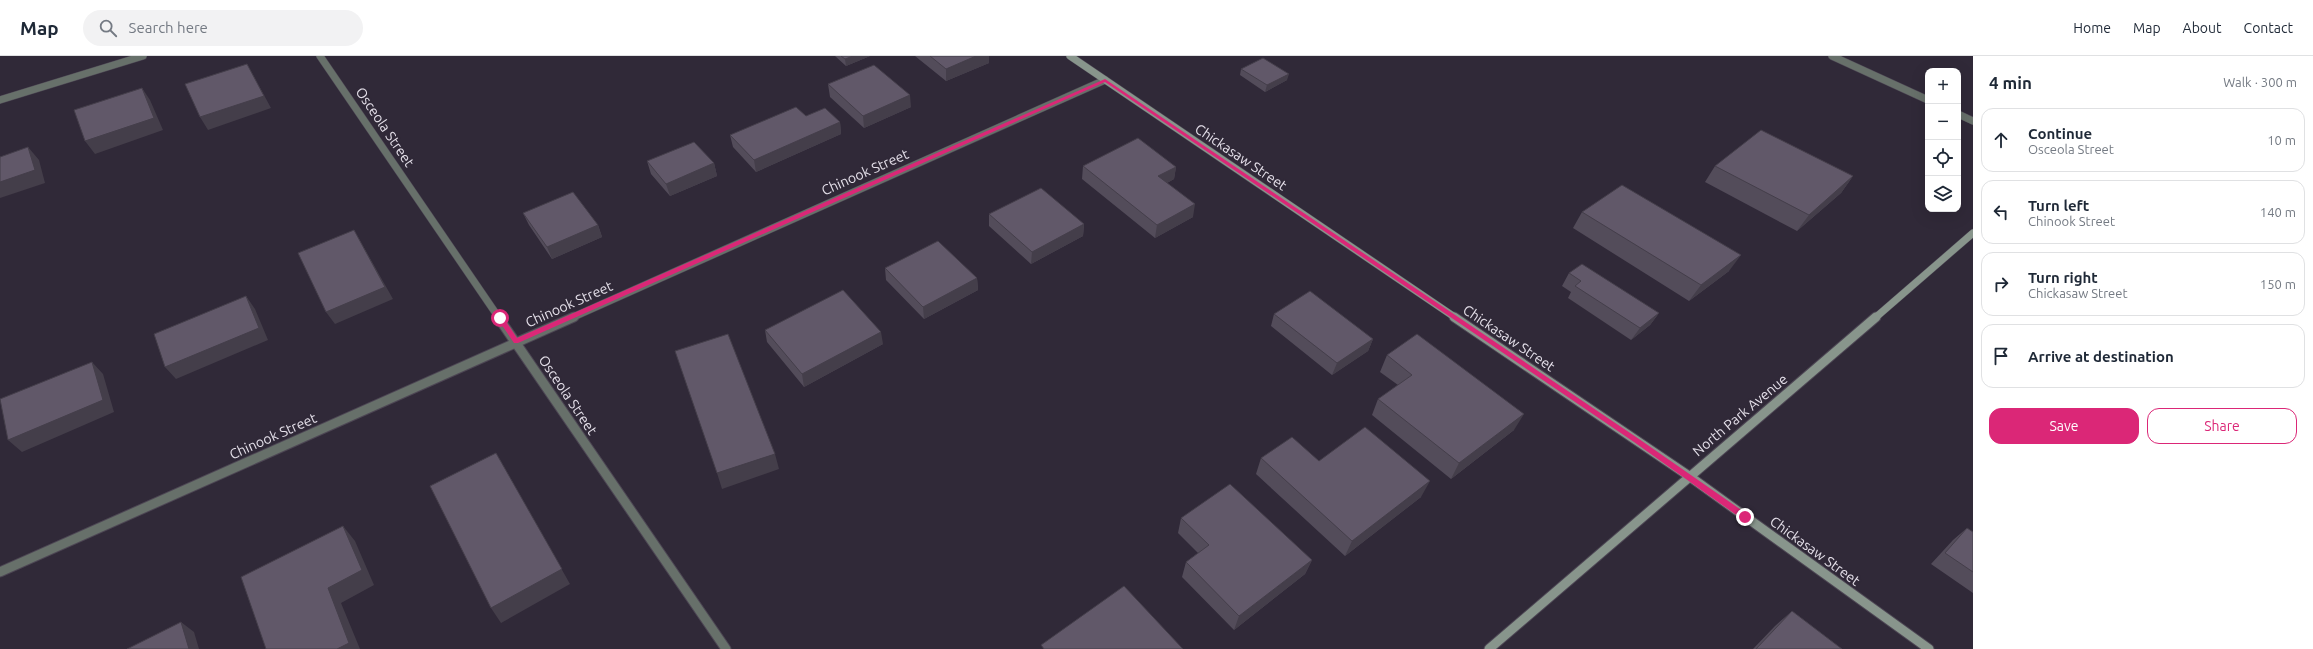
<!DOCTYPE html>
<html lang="en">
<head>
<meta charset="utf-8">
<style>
  :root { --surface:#fff; --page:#f2f2f3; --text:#1f2937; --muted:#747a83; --line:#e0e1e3; --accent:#db2777 }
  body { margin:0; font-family:Ubuntu,sans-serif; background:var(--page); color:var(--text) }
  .controls { position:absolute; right:12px; top:12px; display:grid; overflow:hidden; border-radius:8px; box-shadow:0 4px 16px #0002 }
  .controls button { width:36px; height:36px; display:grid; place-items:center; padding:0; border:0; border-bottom:1px solid var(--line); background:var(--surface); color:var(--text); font:20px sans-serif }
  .stop { position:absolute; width:12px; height:12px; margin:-9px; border:3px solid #db2777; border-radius:50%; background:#fff }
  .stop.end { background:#db2777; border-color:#fff; box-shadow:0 1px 4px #0008 }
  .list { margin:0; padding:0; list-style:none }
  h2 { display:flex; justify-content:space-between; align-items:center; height:52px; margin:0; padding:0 16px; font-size:17px }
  h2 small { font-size:13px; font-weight:400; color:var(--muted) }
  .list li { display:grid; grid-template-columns:26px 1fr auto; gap:12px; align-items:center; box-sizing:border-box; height:64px; margin:0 8px 8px; padding:0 8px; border:1px solid var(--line); border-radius:12px }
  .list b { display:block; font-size:15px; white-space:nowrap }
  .list p { margin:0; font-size:13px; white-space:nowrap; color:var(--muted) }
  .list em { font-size:13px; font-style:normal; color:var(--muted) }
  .actions { display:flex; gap:8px; padding:12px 16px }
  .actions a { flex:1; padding:9px 0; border:1px solid var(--accent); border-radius:12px; text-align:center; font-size:14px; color:var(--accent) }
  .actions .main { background:var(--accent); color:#fff }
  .icon { flex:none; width:22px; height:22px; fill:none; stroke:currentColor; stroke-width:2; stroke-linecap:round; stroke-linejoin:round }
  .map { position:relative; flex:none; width:1973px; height:593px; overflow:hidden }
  header { display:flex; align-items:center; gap:24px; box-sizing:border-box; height:56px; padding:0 20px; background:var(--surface); border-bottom:1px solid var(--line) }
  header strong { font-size:19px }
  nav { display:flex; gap:22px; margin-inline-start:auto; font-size:14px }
  .search { width:280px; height:36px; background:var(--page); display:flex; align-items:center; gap:10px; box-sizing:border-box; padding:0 14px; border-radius:22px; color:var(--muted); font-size:15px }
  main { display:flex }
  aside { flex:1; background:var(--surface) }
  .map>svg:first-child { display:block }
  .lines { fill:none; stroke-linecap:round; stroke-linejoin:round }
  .street-far1-casing { stroke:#4d4654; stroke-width:8 }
  .street-casing { stroke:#4d4654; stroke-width:11 }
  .secondary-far1-casing { stroke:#4d4654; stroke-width:8 }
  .secondary-casing { stroke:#4d4654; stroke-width:11 }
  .street-far1 { stroke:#67706a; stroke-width:7 }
  .street { stroke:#67706a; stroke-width:9 }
  .secondary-far1 { stroke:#88958c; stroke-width:7 }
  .secondary { stroke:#88958c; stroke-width:9 }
  .wall { fill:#534c5a }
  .shaded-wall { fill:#443e4a }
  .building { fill:#615869; stroke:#443e4a }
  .route { fill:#db2777 }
  .labels { text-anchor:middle; stroke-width:4; stroke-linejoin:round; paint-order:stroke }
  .street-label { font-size:14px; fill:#e5e0ea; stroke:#302938 }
</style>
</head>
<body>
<header>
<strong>Map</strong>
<div class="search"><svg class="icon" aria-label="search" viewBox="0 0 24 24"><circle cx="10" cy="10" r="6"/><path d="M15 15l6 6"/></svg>Search here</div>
<nav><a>Home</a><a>Map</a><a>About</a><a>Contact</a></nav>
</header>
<main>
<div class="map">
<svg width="1973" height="593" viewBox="0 0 1973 593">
  <rect width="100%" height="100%" fill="#302938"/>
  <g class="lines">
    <defs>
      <path id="street-far1" d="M 320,0 L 499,262
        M 1832,0 L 1928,44
        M 0,44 L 143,0
        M 1958,58 L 1973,65
        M 571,262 L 1105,24"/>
      <path id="street" d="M 498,261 L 726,593
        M 0,516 L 574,261"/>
      <path id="secondary-far1" d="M 1070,0 L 1456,262
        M 1875,262 L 1973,177"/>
      <path id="secondary" d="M 1454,261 L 1689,420 L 1929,593
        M 1489,593 L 1876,261"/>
    </defs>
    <use href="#street-far1" class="street-far1-casing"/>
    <use href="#street" class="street-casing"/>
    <use href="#secondary-far1" class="secondary-far1-casing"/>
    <use href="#secondary" class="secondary-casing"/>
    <use href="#street-far1" class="street-far1"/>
    <use href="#street" class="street"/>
    <use href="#secondary-far1" class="secondary-far1"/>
    <use href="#secondary" class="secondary"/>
  </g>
  <path class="wall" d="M 835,0 L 870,0 L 846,10 Z
    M 915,0 L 989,0 L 989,7 L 946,25 Z
    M 1241,13 L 1287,24 L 1265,36 L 1240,19 Z
    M 828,28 L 911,51 L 864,72 L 830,41 Z
    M 806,60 L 840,66 L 841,78 L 756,116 L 733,91 L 730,79 Z
    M 647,105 L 714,107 L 717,120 L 670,140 L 651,118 Z
    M 1083,110 L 1176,111 L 1174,123 L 1167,127 L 1193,161 L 1155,182 L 1082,123 Z
    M 1715,110 L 1853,120 L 1841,137 L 1797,175 L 1705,126 Z
    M 1582,156 L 1729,215 L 1689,245 L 1573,172 Z
    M 523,157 L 598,169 L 602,181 L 552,203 L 529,169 Z
    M 989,158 L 1084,168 L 1083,180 L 1031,208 L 989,170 Z
    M 885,212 L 977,222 L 978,234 L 924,263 L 886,224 Z
    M 1569,217 L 1659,257 L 1650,269 L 1631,284 L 1568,242 L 1571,236 L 1562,230 Z
    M 1274,258 L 1373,283 L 1368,295 L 1332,319 L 1271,270 Z
    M 765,274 L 883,288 L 804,331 L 767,286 Z
    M 1387,299 L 1514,374 L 1451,423 L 1372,359 L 1378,343 L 1398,329 L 1380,316 Z
    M 1261,402 L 1319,405 L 1421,441 L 1345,500 L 1256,418 Z
    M 1181,462 L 1312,504 L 1305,518 L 1234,574 L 1182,521 L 1186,506 L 1198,497 L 1178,477 Z
    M 1967,472 L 1973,476 L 1973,537 L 1931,508 L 1953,484 Z
    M 1792,555 L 1842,593 L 1753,593 L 1775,570 Z"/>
  <path class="shaded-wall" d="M 853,0 L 870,0 L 846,10 L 845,3 Z
    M 976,0 L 989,0 L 989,7 L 946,25 L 946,13 Z
    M 247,8 L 271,52 L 208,74 L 200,61 Z
    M 1289,18 L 1287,24 L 1265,36 L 1267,29 Z
    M 142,32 L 150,44 L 163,74 L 95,98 L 85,85 Z
    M 910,39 L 911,51 L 864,72 L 863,60 Z
    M 840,66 L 841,78 L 756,116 L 754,104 Z
    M 28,91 L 39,104 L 45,127 L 0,142 L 0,126 Z
    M 714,107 L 717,120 L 670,140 L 666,128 Z
    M 1176,111 L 1174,123 L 1156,133 L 1158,120 Z
    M 1853,120 L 1841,137 L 1797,175 L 1809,159 Z
    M 1195,148 L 1193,161 L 1155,182 L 1157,169 Z
    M 1084,168 L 1083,180 L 1031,208 L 1032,196 Z
    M 598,169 L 602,181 L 552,203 L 547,191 Z
    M 354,174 L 393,243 L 335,268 L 326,256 Z
    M 1741,199 L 1729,215 L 1689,245 L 1701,229 Z
    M 977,222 L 978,234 L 924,263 L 923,251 Z
    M 246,240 L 255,253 L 268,284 L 176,323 L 165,311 Z
    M 1659,257 L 1650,269 L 1631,284 L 1640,272 Z
    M 881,276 L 883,288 L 804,331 L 802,318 Z
    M 1373,283 L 1368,295 L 1332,319 L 1337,307 Z
    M 92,306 L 103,318 L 114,356 L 22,396 L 8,384 Z
    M 1524,358 L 1514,374 L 1451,423 L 1459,407 Z
    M 496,397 L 570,528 L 501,567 L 491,552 Z
    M 775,398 L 779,413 L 722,433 L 717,417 Z
    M 1430,425 L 1421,441 L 1345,500 L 1352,485 Z
    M 343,470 L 355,485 L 374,529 L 341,547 L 360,593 L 337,593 L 328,532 Z
    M 1312,504 L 1305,518 L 1234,574 L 1239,560 Z
    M 181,566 L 194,576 L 199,593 L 189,593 Z"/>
  <path class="building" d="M 841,0 L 853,0 L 845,3 Z
    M 930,0 L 976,0 L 946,13 Z
    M 1263,2 L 1289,18 L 1267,29 L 1241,13 Z
    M 247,8 L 264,40 L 200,61 L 185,28 Z
    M 874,9 L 910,39 L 863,60 L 828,28 Z
    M 142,32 L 154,62 L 85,85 L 74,54 Z
    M 796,51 L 806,60 L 825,52 L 840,66 L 754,104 L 730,79 Z
    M 1761,74 L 1853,120 L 1809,159 L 1715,110 Z
    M 1138,82 L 1176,111 L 1158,120 L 1195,148 L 1157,169 L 1083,110 Z
    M 694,86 L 714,107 L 666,128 L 647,105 Z
    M 28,91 L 35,114 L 0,126 L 0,101 Z
    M 1622,129 L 1741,199 L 1701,229 L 1582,156 Z
    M 1041,132 L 1084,168 L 1032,196 L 989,158 Z
    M 573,136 L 598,169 L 547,191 L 523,157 Z
    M 354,174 L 385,231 L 326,256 L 298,197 Z
    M 938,185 L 977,222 L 923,251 L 885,212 Z
    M 1582,208 L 1659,257 L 1640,272 L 1575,230 L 1581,225 L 1569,217 Z
    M 843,234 L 881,276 L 802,318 L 765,274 Z
    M 1310,235 L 1373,283 L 1337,307 L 1274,258 Z
    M 246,240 L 259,272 L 165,311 L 154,278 Z
    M 728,278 L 775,398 L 717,417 L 675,295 Z
    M 1417,278 L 1524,358 L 1459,407 L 1378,343 L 1412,319 L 1387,299 Z
    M 92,306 L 103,344 L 8,384 L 0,343 Z
    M 1365,371 L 1430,425 L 1352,485 L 1261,402 L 1292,381 L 1319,405 Z
    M 496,397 L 562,513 L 491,552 L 430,430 Z
    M 1230,428 L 1312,504 L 1239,560 L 1186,506 L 1209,489 L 1181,462 Z
    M 343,470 L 362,514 L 328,532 L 349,587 L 337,593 L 266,593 L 241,521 Z
    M 1967,472 L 1973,476 L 1973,516 L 1945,497 Z
    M 1124,530 L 1183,593 L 1044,593 L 1041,589 Z
    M 1792,555 L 1842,593 L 1756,593 Z
    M 181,566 L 189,593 L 127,593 Z"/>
  <path class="route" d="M 1105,23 L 1639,383 L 1747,458 L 1747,463 L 1742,463 L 1634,386 L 1105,26 L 518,287 L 514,287 L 497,262 L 503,261 L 517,282 Z"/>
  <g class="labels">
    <g class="street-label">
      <text transform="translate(385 71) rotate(56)" y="5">Osceola Street</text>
      <text transform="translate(1241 101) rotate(34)" y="5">Chickasaw Street</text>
      <text transform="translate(865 116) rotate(-24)" y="5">Chinook Street</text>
      <text transform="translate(569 248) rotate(-24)" y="5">Chinook Street</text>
      <text transform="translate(1509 282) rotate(34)" y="5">Chickasaw Street</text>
      <text transform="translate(568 339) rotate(56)" y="5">Osceola Street</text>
      <text transform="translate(1740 359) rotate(-40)" y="5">North Park Avenue</text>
      <text transform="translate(273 380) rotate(-24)" y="5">Chinook Street</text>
      <text transform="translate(1815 495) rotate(36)" y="5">Chickasaw Street</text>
    </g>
  </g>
</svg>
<div class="controls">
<button>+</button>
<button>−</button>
<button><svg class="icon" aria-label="locate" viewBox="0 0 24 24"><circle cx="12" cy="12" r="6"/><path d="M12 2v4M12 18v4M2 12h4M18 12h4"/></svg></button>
<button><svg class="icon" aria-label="layers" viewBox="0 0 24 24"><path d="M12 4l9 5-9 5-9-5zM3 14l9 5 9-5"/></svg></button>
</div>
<div class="stop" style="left:500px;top:262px"></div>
<div class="stop end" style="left:1745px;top:461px"></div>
</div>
<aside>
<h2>4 min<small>Walk · 300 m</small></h2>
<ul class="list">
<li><svg class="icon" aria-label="ahead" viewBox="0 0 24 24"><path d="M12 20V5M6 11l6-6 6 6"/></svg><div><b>Continue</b><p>Osceola Street</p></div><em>10 m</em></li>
<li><svg class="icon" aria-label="left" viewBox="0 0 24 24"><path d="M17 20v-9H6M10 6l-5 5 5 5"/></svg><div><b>Turn left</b><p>Chinook Street</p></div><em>140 m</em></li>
<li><svg class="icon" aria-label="right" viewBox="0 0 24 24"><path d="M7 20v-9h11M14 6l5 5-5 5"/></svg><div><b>Turn right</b><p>Chickasaw Street</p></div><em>150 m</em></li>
<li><svg class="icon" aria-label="arrive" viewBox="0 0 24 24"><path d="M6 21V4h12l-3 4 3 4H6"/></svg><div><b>Arrive at destination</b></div></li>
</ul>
<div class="actions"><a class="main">Save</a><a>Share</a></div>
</aside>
</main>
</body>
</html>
